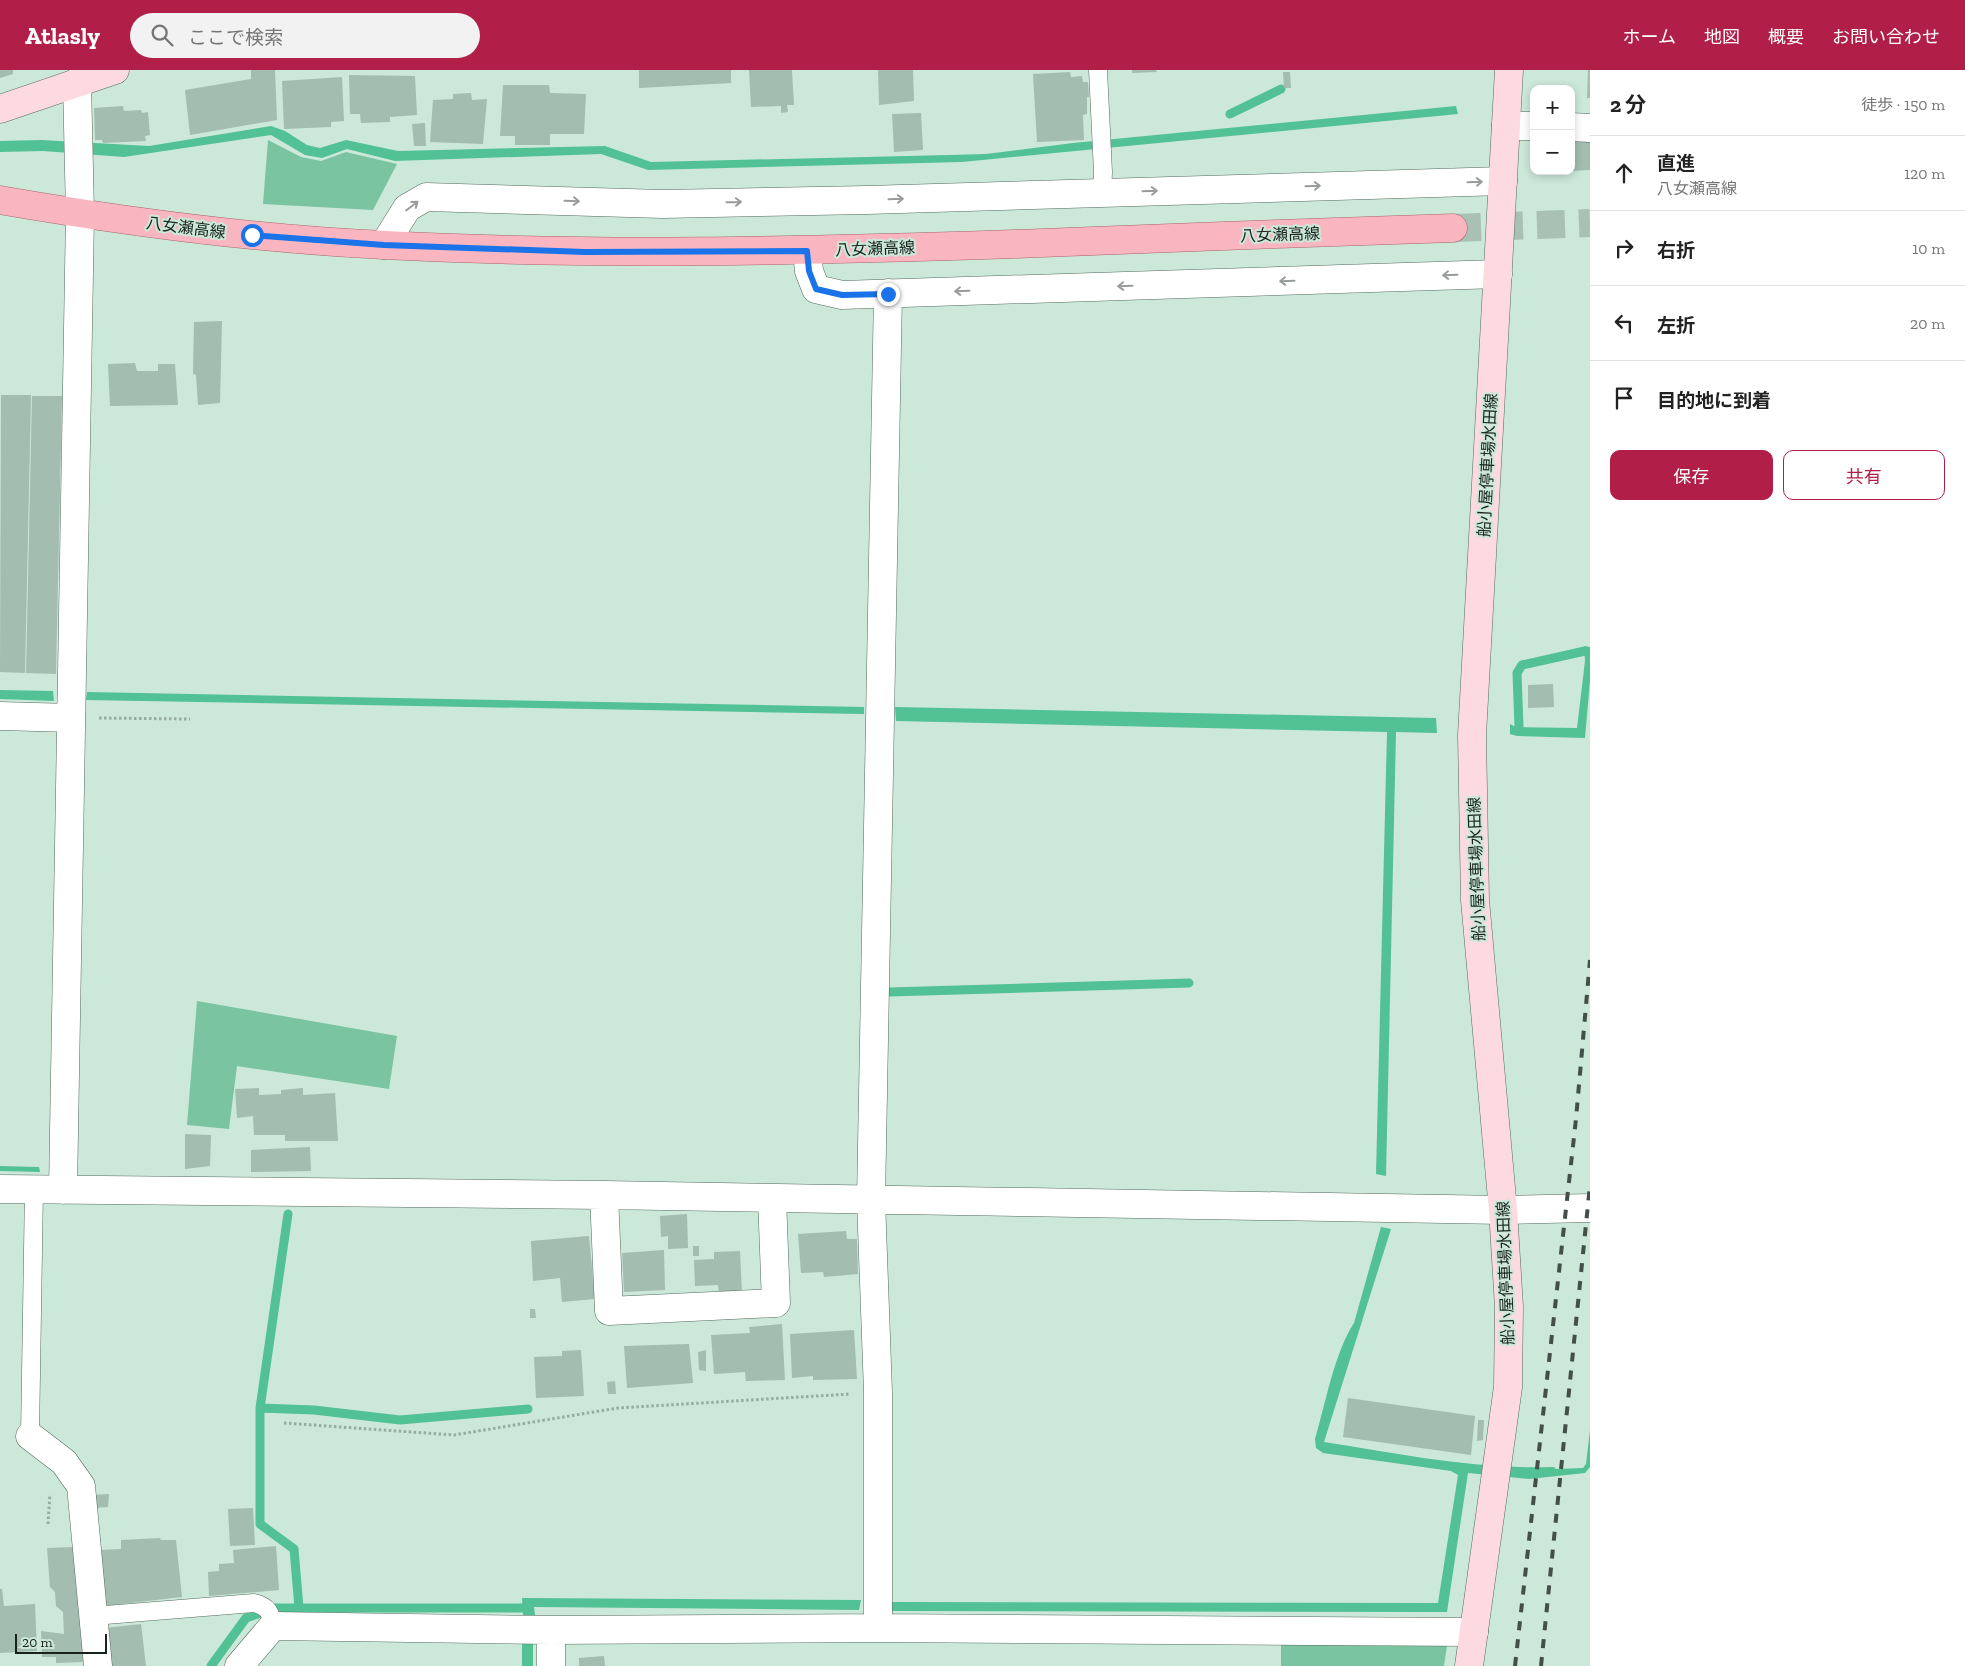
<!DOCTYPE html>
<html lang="ja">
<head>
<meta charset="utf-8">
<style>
  :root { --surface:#fff; --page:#f2f2f2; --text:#222; --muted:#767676; --line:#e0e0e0; --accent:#b11f48 }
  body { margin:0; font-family:"Zilla Slab","Noto Sans JP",serif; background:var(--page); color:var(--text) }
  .controls { position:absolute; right:15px; top:15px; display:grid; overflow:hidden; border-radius:10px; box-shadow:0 2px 8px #0003 }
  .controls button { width:45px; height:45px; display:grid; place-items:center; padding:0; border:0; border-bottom:1px solid var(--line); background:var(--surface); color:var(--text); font:25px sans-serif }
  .scale { position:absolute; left:15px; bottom:12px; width:92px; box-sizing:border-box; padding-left:5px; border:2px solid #19231e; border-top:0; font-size:14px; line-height:18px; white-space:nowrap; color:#19231e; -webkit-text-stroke:4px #cce8d9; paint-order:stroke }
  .stop { position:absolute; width:15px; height:15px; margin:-11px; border:4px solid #1a73e8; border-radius:50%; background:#fff }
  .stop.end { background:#1a73e8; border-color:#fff; box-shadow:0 1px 5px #0008 }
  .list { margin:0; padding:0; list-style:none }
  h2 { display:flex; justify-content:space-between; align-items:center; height:65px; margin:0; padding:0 20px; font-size:21px }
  h2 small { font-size:16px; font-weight:400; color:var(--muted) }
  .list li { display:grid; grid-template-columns:32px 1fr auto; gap:15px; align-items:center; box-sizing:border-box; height:75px; padding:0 20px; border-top:1px solid var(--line) }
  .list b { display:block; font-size:19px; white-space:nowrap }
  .list p { margin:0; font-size:16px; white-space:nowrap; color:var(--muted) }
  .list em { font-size:16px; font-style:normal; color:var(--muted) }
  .actions { display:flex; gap:10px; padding:15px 20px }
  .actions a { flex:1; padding:11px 0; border:1px solid var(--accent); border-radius:10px; text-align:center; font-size:18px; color:var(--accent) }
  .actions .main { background:var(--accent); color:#fff }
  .icon { flex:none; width:28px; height:28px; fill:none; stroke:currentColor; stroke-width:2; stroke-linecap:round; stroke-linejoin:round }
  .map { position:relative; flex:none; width:1590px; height:1596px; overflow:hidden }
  header { display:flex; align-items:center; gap:30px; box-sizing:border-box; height:70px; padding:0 25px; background:var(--accent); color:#fff }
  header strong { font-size:24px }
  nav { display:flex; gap:28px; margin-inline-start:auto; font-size:18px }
  .search { width:350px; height:45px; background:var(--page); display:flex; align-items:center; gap:12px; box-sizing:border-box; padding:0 18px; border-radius:28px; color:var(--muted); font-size:19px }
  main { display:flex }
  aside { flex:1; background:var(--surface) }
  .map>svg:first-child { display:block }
  .green { fill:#7ac4a2 }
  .water { fill:#52c193 }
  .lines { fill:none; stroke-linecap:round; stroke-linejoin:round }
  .stream { stroke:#52c193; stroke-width:9 }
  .building { fill:#a3bdb0 }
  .primary-tunnel { stroke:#a8c1b4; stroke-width:28; stroke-dasharray:28 14; stroke-linecap:butt }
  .lane-casing { stroke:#536b5f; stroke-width:19 }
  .street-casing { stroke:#536b5f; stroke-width:29 }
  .secondary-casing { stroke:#536b5f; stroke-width:29 }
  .primary-casing { stroke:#a9636c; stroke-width:29 }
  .path { stroke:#95aca0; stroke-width:3; stroke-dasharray:2.5 2.5; stroke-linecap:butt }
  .lane { stroke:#fff; stroke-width:18 }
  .street { stroke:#fff; stroke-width:28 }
  .secondary { stroke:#fddae0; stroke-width:28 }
  .primary { stroke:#fab6c0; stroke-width:28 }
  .rail { stroke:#425049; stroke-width:4; stroke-dasharray:9 9; stroke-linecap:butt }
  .oneway { stroke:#989c9a }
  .route { stroke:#1a73e8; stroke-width:6 }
  .labels { text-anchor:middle; stroke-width:4; stroke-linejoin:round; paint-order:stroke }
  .street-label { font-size:16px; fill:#19231e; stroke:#cce8d9 }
</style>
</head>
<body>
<header>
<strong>Atlasly</strong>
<div class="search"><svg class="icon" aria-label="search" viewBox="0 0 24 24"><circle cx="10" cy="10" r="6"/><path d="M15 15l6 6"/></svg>ここで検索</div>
<nav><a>ホーム</a><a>地図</a><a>概要</a><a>お問い合わせ</a></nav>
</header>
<main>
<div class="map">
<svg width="1590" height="1596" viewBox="0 0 1590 1596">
  <rect width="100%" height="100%" fill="#cce8d9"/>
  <path class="green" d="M 268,70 L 301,87 L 321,91 L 346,82 L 397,94 L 373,140 L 263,134 Z
    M 197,931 L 397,966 L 389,1019 L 237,996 L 229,1059 L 187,1055 Z
    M 1281,1573 L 1447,1576 L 1444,1596 L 1281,1596 Z"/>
  <path class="water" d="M 1456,36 L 1458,44 L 962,92 L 648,100 L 601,84 L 395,91 L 347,79 L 322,88 L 305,85 L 271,65 L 124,87 L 43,81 L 0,82 L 0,71 L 41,70 L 149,76 L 271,56 L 285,61 L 307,75 L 320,78 L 346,70 L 398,81 L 605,76 L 651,92 L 949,85 L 986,84 L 1073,73 Z
    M 1584,576 L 1590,577 L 1590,611 L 1585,668 L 1517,666 L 1510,664 L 1510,654 L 1516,657 L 1577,658 L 1585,591 Z
    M 0,620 L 53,621 L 54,631 L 0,629 Z
    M 87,622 L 864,637 L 864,644 L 86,630 Z
    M 895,637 L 1436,648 L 1437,663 L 1396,662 L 1386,1106 L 1376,1104 L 1387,662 L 896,651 Z
    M 0,1096 L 39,1097 L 40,1102 L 0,1101 Z
    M 1381,1157 L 1391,1159 L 1324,1372 C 1401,1384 1477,1400 1554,1397 L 1556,1399 L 1583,1398 L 1586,1394 L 1590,1360 L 1590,1397 L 1585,1403 L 1529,1409 L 1468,1403 L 1447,1542 L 891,1541 L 890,1532 L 1438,1533 L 1458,1405 L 1451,1401 L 1323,1383 L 1316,1378 L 1315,1369 C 1325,1335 1335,1281 1354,1253 Z
    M 522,1528 L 861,1530 L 859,1540 L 534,1537 L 535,1545 L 523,1545 Z
    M 533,1573 L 533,1596 L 522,1596 L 522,1574 Z"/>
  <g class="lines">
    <path class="stream" d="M 1230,44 L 1281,19
      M 1519,657 L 1517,603 L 1522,595 L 1585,581
      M 889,922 L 1189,913
      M 288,1144 L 260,1338 L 260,1454 L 294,1479 L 299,1538
      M 260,1338 L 314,1340 L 400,1350 L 528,1339
      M 211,1596 L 246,1548 L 275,1538 L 523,1538"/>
  </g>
  <path class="building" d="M 0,0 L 13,0 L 13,4 L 0,8 Z
    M 251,0 L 275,0 L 277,50 L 190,65 L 185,20 L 251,9 Z
    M 639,0 L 731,0 L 731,13 L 639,18 Z
    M 749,0 L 792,0 L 794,35 L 787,35 L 788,42 L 781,43 L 781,36 L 751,37 Z
    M 878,0 L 913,0 L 914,31 L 879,35 Z
    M 1132,0 L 1156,0 L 1157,2 L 1132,3 Z
    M 1588,0 L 1590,0 L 1590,28 L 1587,28 Z
    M 1070,2 L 1071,7 L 1082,6 L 1083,12 L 1088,12 L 1089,27 L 1087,27 L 1087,44 L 1083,45 L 1084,70 L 1037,72 L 1033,4 Z
    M 1283,2 L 1290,2 L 1291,18 L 1284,18 Z
    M 349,5 L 415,6 L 417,45 L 390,47 L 390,52 L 361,53 L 360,44 L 350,44 Z
    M 342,7 L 344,51 L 331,52 L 331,57 L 284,59 L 282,11 Z
    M 503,15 L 549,15 L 550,23 L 586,24 L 584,64 L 550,64 L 550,75 L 515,75 L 515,66 L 500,66 Z
    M 471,23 L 472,30 L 487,29 L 483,74 L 430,72 L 433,30 L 453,29 L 453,24 Z
    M 123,36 L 124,41 L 141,40 L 142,43 L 148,42 L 150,65 L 145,66 L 146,71 L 103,73 L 102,70 L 95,70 L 94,38 Z
    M 921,43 L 923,80 L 894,82 L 892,44 Z
    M 425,53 L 426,76 L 414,76 L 412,54 Z
    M 1571,71 L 1590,71 L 1590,100 L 1571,101 Z
    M 222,251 L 220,333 L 198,335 L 196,305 L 193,304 L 194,252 Z
    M 135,293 L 137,301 L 158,301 L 158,294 L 175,294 L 178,335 L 110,336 L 108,294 Z
    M 1,325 L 31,325 L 25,603 L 0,602 Z
    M 32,326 L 62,326 L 56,604 L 26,603 Z
    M 1553,614 L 1554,637 L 1528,638 L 1528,615 Z
    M 259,1018 L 259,1025 L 281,1024 L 281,1020 L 303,1018 L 303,1025 L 335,1023 L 338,1071 L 285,1071 L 285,1065 L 254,1065 L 253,1046 L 237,1048 L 235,1019 Z
    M 185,1064 L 211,1065 L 210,1096 L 185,1099 Z
    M 310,1077 L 311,1101 L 251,1102 L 251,1080 Z
    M 687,1144 L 688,1178 L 668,1179 L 668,1166 L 661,1167 L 660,1146 Z
    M 846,1161 L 847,1169 L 857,1169 L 858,1204 L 824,1207 L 823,1202 L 801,1203 L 798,1164 Z
    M 589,1166 L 595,1229 L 562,1232 L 560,1208 L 533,1211 L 531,1171 Z
    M 693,1176 L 699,1176 L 699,1186 L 693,1186 Z
    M 664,1180 L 665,1220 L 624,1222 L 622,1183 Z
    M 740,1181 L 742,1223 L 719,1223 L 718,1215 L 695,1216 L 694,1190 L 714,1189 L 714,1182 Z
    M 530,1239 L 535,1239 L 536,1248 L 530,1248 Z
    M 782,1254 L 785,1310 L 746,1311 L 745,1302 L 714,1304 L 711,1265 L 750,1263 L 749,1257 Z
    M 854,1260 L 857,1309 L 813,1310 L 813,1306 L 792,1308 L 790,1264 Z
    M 689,1274 L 693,1313 L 627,1318 L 624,1276 Z
    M 581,1280 L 584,1326 L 536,1328 L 534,1287 L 562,1286 L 562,1281 Z
    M 706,1280 L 706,1301 L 699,1300 L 698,1282 Z
    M 615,1311 L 616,1324 L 608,1324 L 607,1312 Z
    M 1348,1328 L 1475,1346 L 1471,1385 L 1343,1367 Z
    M 1478,1350 L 1484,1350 L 1483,1370 L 1477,1371 Z
    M 109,1424 L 108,1437 L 93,1438 L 92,1425 Z
    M 253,1438 L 255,1475 L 230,1476 L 228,1439 Z
    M 160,1468 L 161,1470 L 176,1470 L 182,1527 L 104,1536 L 98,1480 L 121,1479 L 121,1470 Z
    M 276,1476 L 279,1520 L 209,1526 L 208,1502 L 219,1501 L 219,1494 L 234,1493 L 233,1480 Z
    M 73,1477 L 84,1592 L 56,1593 L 56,1587 L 42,1587 L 41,1561 L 64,1564 L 63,1542 L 56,1536 L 55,1522 L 50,1517 L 47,1478 Z
    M 0,1519 L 2,1519 L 4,1536 L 35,1534 L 37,1581 L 0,1583 Z
    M 141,1554 L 146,1596 L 110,1596 L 105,1558 Z
    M 604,1586 L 605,1596 L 579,1596 L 579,1588 Z"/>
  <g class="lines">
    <path class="primary-tunnel" d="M 1453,158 L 1590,153"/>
    <defs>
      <path id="lane" d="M 1098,0 L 1103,102 L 1102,122
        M 30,1366 L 34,1119
        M 93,1546 L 254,1533 C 268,1536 271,1543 273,1556"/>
      <path id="street" d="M 1506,56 L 1534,56
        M 1571,57 L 1590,58
        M 384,175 L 407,138 L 426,127 L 663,134 L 867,130 L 1503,111
        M 807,181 L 809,201 L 816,219 L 842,225 L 1498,204
        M 0,646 L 71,648
        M 0,1119 L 604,1125 L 1503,1140 L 1590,1138
        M 63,1120 L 80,144 L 77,12
        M 604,1125 L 609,1241 L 776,1233 L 772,1128
        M 30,1366 L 64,1392 L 81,1416 L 98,1596
        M 878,1558 L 878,1322 L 871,1130 L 888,223
        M 239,1596 L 273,1556 L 551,1560 L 878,1558 L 1474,1562
        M 551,1596 L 551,1560"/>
      <path id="secondary" d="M 0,39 L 115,0
        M 1469,1596 L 1508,1317 L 1509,1237 L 1503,1140 L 1475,830 L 1472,665 L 1509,0"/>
      <path id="primary" d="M 0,130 C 127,152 256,169 385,175 C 595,186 805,181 1014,174 C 1160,168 1307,163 1453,158"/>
    </defs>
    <use href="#lane" class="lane-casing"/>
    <use href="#street" class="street-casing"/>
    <use href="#secondary" class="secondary-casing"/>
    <use href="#primary" class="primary-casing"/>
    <path class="path" d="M 99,648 L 190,649
      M 284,1353 L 454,1365 L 618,1338 L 850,1324
      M 48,1454 L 50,1424"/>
    <use href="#lane" class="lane"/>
    <use href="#street" class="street"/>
    <use href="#secondary" class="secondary"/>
    <use href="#primary" class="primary"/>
    <path class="rail" d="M 1515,1596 L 1576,1049 L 1590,890
      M 1541,1596 L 1590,1115"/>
  </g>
  <defs><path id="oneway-shaft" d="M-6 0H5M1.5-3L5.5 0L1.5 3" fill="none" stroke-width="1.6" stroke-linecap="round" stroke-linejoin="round" transform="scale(1.25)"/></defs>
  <g class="oneway">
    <use href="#oneway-shaft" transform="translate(1475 112) rotate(-2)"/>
    <use href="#oneway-shaft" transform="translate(1313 116) rotate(-2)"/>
    <use href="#oneway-shaft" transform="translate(1150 121) rotate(-2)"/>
    <use href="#oneway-shaft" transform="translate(896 129) rotate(-2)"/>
    <use href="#oneway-shaft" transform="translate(572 131) rotate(2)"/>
    <use href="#oneway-shaft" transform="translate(734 132) rotate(-1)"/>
    <use href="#oneway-shaft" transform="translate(412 136) rotate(-37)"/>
    <use href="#oneway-shaft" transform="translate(1450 205) rotate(178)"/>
    <use href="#oneway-shaft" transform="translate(1287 211) rotate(178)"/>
    <use href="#oneway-shaft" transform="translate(1125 216) rotate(178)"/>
    <use href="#oneway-shaft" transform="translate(962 221) rotate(178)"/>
  </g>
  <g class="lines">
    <path class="route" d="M 252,165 L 384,175 L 585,182 L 807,181 L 809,201 L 816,219 L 842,225 L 888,224"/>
  </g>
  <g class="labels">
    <g class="street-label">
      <text transform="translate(186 157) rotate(7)" y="6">八女瀬高線</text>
      <text transform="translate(1280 164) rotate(-2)" y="6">八女瀬高線</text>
      <text transform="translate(875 178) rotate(-2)" y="6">八女瀬高線</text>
      <text transform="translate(1487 395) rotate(-87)" y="6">船小屋停車場水田線</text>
      <text transform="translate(1476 799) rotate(-92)" y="6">船小屋停車場水田線</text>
      <text transform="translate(1505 1203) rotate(-92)" y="6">船小屋停車場水田線</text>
    </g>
  </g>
</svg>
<div class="controls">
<button>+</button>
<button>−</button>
</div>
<div class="scale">20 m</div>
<div class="stop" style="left:252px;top:165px"></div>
<div class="stop end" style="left:888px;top:224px"></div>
</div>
<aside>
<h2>2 分<small>徒歩 · 150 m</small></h2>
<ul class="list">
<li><svg class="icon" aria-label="ahead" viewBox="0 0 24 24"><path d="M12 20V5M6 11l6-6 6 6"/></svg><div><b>直進</b><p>八女瀬高線</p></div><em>120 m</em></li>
<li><svg class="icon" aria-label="right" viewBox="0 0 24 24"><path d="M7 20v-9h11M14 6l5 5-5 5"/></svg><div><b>右折</b></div><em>10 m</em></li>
<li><svg class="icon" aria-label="left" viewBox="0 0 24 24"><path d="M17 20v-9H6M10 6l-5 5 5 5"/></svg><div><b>左折</b></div><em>20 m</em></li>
<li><svg class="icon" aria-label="arrive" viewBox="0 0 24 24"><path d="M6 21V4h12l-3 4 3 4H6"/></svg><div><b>目的地に到着</b></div></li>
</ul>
<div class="actions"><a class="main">保存</a><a>共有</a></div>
</aside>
</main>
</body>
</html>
